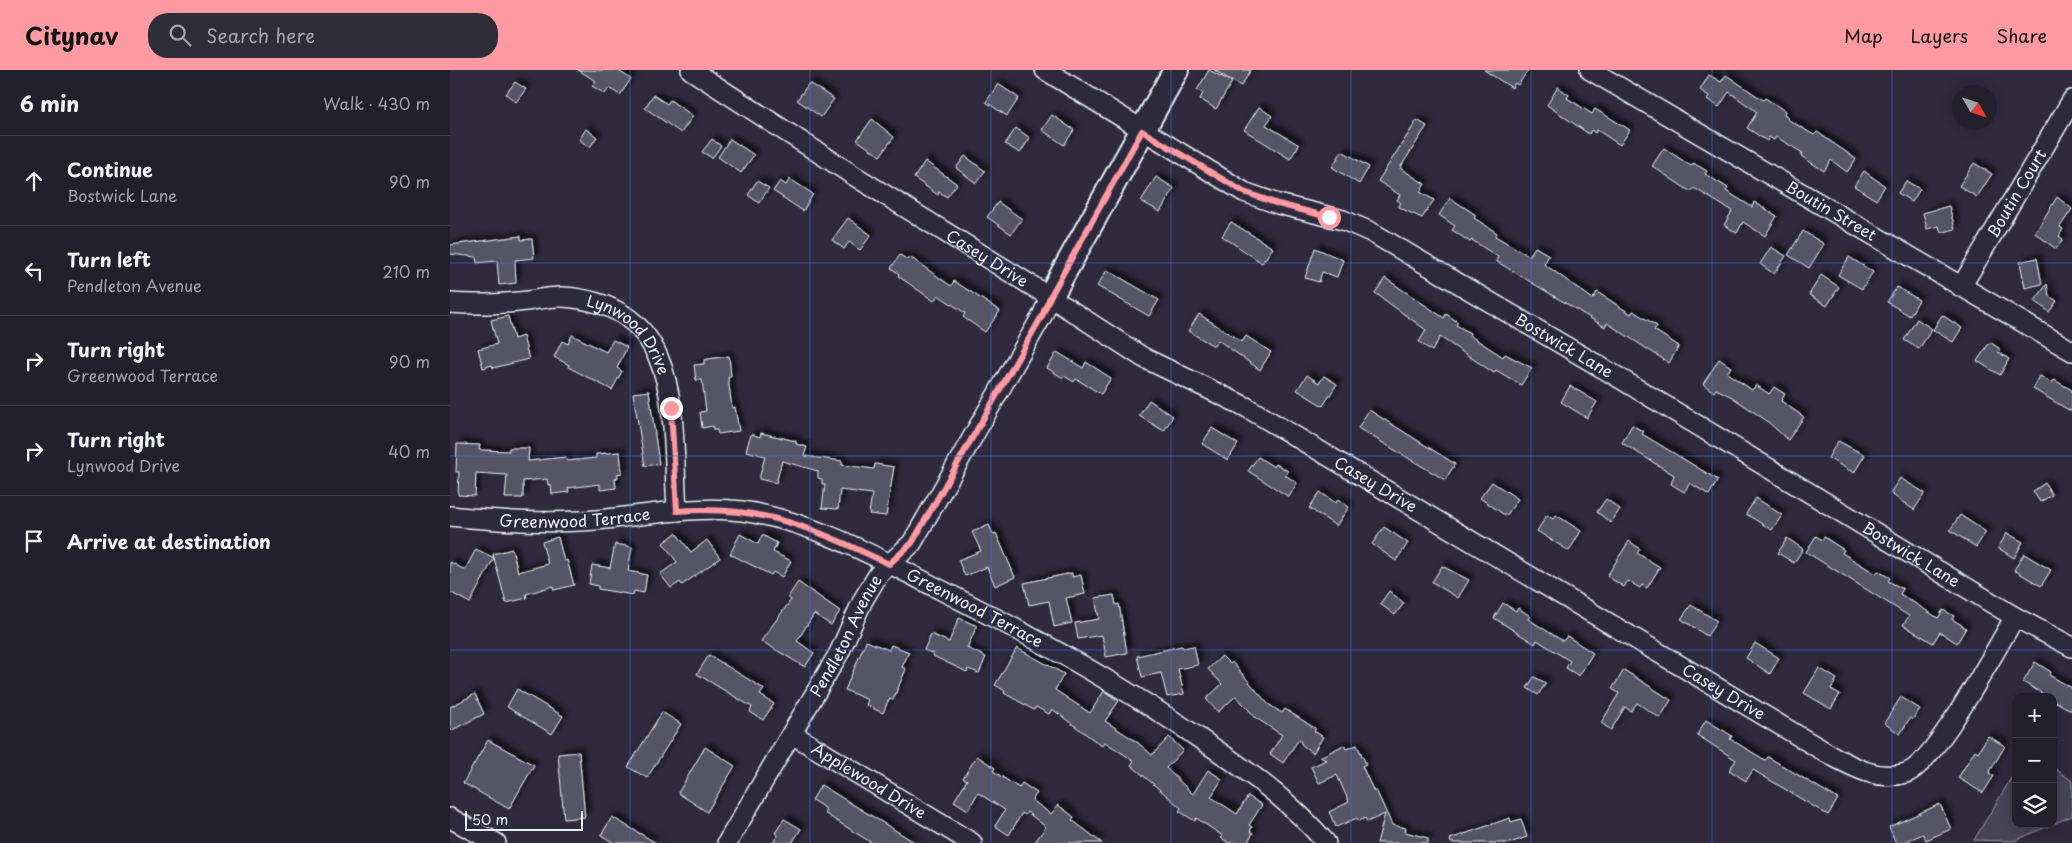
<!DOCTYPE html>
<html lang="en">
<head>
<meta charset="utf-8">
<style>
  :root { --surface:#23202e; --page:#2f2d3a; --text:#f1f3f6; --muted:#a3a3aa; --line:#403e4a; --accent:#ff9aa2 }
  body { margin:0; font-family:"Playpen Sans",sans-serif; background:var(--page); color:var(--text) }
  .controls { position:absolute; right:15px; bottom:15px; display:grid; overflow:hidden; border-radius:10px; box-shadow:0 2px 12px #0003 }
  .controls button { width:45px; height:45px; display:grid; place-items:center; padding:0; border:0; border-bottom:1px solid var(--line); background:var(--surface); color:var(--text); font:25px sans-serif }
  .compass { position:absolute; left:1502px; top:15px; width:45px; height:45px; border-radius:50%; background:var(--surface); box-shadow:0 2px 12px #0003; rotate:129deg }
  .scale { position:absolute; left:15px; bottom:12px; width:118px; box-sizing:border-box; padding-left:5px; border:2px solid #e8f1f8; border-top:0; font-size:14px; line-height:18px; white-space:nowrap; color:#e8f1f8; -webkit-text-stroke:4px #2f2a3d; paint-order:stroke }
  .stop { position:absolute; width:15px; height:15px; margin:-11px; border:4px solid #ff9aa2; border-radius:50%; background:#fff }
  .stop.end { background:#ff9aa2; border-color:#fff; box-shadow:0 1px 5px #0008 }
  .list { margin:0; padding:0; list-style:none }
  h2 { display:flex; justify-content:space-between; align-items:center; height:65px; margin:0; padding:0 20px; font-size:21px }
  h2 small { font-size:16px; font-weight:400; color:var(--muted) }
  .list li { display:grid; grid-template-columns:32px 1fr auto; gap:15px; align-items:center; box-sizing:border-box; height:90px; padding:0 20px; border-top:1px solid var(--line) }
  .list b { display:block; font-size:19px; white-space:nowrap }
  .list p { margin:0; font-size:16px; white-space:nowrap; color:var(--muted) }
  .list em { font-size:16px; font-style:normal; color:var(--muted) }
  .icon { flex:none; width:28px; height:28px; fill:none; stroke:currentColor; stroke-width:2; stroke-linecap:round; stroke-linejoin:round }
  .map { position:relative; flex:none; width:1622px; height:773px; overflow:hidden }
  header { display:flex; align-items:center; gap:30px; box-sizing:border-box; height:70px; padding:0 25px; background:var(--accent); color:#111 }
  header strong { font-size:24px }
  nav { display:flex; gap:28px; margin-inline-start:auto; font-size:18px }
  .search { width:350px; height:45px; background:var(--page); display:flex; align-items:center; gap:12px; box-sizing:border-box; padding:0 18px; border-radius:20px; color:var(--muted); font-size:19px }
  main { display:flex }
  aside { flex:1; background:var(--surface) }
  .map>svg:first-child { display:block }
  .green { fill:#464455; stroke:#979aa6 }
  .building { fill:#575565; stroke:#e8f1f8; filter:url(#shadow) }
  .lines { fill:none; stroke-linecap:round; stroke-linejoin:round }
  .minor-casing { stroke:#e8f1f8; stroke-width:22 }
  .tertiary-casing { stroke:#e8f1f8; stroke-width:28 }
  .minor { stroke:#2f2a3d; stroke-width:19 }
  .tertiary { stroke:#2f2a3d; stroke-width:24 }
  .route { stroke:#ff9aa2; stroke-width:6 }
  .grid { fill:none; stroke:#466fde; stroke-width:1; stroke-opacity:0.55 }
  .labels { text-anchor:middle; stroke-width:4.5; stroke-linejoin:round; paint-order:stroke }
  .street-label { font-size:16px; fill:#e8f1f8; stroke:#2f2a3d }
</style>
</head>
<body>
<header>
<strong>Citynav</strong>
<div class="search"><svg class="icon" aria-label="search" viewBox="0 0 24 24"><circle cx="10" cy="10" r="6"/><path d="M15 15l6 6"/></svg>Search here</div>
<nav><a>Map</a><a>Layers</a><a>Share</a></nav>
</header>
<main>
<aside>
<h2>6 min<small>Walk · 430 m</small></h2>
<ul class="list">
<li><svg class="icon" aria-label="ahead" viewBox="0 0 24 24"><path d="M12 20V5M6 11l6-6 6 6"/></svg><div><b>Continue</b><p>Bostwick Lane</p></div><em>90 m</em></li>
<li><svg class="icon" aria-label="left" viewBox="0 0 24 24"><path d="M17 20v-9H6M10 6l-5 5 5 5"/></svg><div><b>Turn left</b><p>Pendleton Avenue</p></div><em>210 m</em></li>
<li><svg class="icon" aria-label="right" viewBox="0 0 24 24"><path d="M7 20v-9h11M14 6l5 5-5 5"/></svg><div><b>Turn right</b><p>Greenwood Terrace</p></div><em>90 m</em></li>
<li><svg class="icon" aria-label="right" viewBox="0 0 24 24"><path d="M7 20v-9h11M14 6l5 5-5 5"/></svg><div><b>Turn right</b><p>Lynwood Drive</p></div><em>40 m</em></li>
<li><svg class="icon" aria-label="arrive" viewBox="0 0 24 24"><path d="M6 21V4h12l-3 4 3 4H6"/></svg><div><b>Arrive at destination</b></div></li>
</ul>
</aside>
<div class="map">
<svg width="1622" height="773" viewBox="0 0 1622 773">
  <defs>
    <filter id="shadow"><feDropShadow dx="4.5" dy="-4.5" stdDeviation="2.5" flood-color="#0009"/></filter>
  </defs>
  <rect width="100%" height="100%" fill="#2f2a3d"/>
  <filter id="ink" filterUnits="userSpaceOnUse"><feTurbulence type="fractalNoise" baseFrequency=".02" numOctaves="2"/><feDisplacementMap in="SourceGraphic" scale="10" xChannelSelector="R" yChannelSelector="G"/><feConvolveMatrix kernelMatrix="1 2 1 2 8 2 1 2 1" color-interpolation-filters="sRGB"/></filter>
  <g filter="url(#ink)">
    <path class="green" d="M 1603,697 L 1622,711 L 1622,746 L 1603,754 Z
      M 1566,700 L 1566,754 L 1603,754 L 1564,771 L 1524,770 Z"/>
    <path class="building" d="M 128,0 L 167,0 L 181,9 L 170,25 L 159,18 L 155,24 L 142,16 L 146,11 Z
      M 759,0 L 782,12 L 766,39 L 750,29 L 753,23 L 747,20 Z
      M 764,0 L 801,0 L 791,16 Z
      M 1034,0 L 1078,0 L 1068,15 L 1065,13 L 1062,18 Z
      M 1259,5 L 1271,12 L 1276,5 L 1313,30 L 1315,28 L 1335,41 L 1334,44 L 1338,47 L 1337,49 L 1364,65 L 1367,62 L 1406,89 L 1397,102 L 1381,90 L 1374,101 L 1351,86 L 1353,83 L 1326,67 L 1324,70 L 1319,67 L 1317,71 L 1297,58 L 1307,42 L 1279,22 L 1269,37 L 1257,29 L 1259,26 L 1250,20 Z
      M 65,12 L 76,19 L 66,32 L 56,24 Z
      M 359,13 L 384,29 L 371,47 L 347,30 Z
      M 548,14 L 569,28 L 557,46 L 536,32 Z
      M 1108,17 L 1119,25 L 1117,28 L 1142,44 L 1145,39 L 1180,60 L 1170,75 L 1147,60 L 1145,63 L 1141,60 L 1139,64 L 1097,35 Z
      M 203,25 L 217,34 L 220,30 L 243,46 L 231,63 L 195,38 Z
      M 809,37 L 822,46 L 816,55 L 849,75 L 840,89 L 794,60 Z
      M 602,45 L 624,60 L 614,75 L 592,60 Z
      M 422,49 L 444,67 L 430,86 L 407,70 Z
      M 967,50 L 977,56 L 950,98 L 975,114 L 970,122 L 984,130 L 972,148 L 948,137 L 951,133 L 947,130 L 950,125 L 928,111 Z
      M 566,58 L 580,68 L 570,83 L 555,74 Z
      M 136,59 L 147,67 L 140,77 L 129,70 Z
      M 262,69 L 271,76 L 262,88 L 252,82 Z
      M 280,69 L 304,85 L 291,103 L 268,87 Z
      M 1214,78 L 1241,96 L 1243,93 L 1257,101 L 1255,104 L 1278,118 L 1276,121 L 1302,137 L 1304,132 L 1327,146 L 1315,166 L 1293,152 L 1287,163 L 1274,155 L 1282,141 L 1244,118 L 1241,122 L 1202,96 Z
      M 892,81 L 919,97 L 909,114 L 882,97 Z
      M 515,86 L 535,101 L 526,113 L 506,98 Z
      M 475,91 L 507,114 L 497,127 L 489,122 L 488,125 L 464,108 Z
      M 1524,93 L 1542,104 L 1527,127 L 1509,116 Z
      M 1414,101 L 1435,116 L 1426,130 L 1404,116 Z
      M 706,107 L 724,118 L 710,142 L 691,131 Z
      M 340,109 L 363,124 L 353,141 L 323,121 L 330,111 L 336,115 Z
      M 307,111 L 319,118 L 309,133 L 298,125 Z
      M 1456,111 L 1470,119 L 1462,132 L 1448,123 Z
      M 1607,127 L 1622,139 L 1610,157 L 1613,159 L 1609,166 L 1613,169 L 1606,179 L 1585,163 Z
      M 1000,128 L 1026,145 L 1024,148 L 1047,163 L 1045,166 L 1079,186 L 1085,177 L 1099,185 L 1094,194 L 1143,229 L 1147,222 L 1181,244 L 1183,241 L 1207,256 L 1204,260 L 1229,276 L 1219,293 L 1157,253 L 1155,257 L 1046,191 L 1048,187 L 1022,170 L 1020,172 L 1002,160 L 1005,156 L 989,145 Z
      M 548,132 L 572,149 L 561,164 L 537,147 Z
      M 1499,136 L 1505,159 L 1491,163 L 1489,156 L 1477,159 L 1473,143 Z
      M 398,148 L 421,165 L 410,180 L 399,172 L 394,179 L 382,170 Z
      M 781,152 L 823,178 L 812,193 L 772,166 Z
      M 1353,161 L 1374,174 L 1359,198 L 1338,185 Z
      M 71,166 L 71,170 L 82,169 L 84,188 L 65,190 L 66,213 L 49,215 L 47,191 L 27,193 L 26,187 L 0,184 L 0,175 Z
      M 1321,177 L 1336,186 L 1324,204 L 1310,194 Z
      M 865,178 L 893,190 L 887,207 L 872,202 L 869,212 L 855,208 Z
      M 450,185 L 458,190 L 460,187 L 501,216 L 504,211 L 550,241 L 535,262 L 513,247 L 515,243 L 488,225 L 484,231 L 448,206 L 449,204 L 441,198 Z
      M 1399,187 L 1423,202 L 1412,219 L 1388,205 Z
      M 1587,188 L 1592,214 L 1575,218 L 1570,192 Z
      M 657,200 L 709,230 L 699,246 L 647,216 Z
      M 1371,205 L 1389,217 L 1377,236 L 1359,225 Z
      M 935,208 L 994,248 L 996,244 L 1008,252 L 1006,255 L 1020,263 L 1019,265 L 1053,287 L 1055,284 L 1082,298 L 1071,315 L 1046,300 L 1044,303 L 990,267 L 982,281 L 969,272 L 976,260 L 925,223 Z
      M 1597,214 L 1599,226 L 1607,231 L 1599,242 L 1585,231 Z
      M 1447,217 L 1469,230 L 1460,246 L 1437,232 Z
      M 749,244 L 792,272 L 796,266 L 821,282 L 810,300 L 768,270 L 764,276 L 738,261 Z
      M 1492,245 L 1512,258 L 1503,272 L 1483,260 Z
      M 58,246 L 64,269 L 73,266 L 79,289 L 43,298 L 42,295 L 33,298 L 28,279 L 47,274 L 41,250 Z
      M 1467,249 L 1482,259 L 1469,279 L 1454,270 Z
      M 122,265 L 156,282 L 163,270 L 177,277 L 167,298 L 172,301 L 162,320 L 118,297 L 119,295 L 104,287 L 112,271 L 118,274 Z
      M 1540,272 L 1550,279 L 1548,282 L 1559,289 L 1550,305 L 1527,291 Z
      M 607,282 L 633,298 L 636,292 L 661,308 L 651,324 L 626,309 L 624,312 L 614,306 L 613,308 L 597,298 Z
      M 279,286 L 281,307 L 278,307 L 282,338 L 285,337 L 289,361 L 268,364 L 267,360 L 263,360 L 263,356 L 252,358 L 250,342 L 256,341 L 252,310 L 246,310 L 244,295 L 254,294 L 254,290 L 258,289 Z
      M 1269,289 L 1281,297 L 1277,303 L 1302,320 L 1306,315 L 1319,324 L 1324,317 L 1335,324 L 1331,331 L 1354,347 L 1338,370 L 1317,351 L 1282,327 L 1266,319 L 1264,322 L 1253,314 Z
      M 857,305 L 869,313 L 874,306 L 887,314 L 873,336 L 847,320 Z
      M 1590,306 L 1602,313 L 1604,310 L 1622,320 L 1622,342 L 1583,319 Z
      M 1120,316 L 1147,332 L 1137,348 L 1111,332 Z
      M 199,321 L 209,394 L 195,396 L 183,323 Z
      M 699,330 L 723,346 L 714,361 L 689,346 Z
      M 919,340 L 1005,394 L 995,410 L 908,358 Z
      M 1182,355 L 1194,362 L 1192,364 L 1268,410 L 1259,425 L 1240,413 L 1234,422 L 1221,414 L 1224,405 L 1172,373 Z
      M 762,358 L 788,374 L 778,390 L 752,374 Z
      M 311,363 L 346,371 L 346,374 L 357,377 L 354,386 L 392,391 L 392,395 L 424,399 L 425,394 L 444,397 L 436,446 L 419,444 L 422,424 L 390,420 L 388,439 L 372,438 L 375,414 L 372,414 L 372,409 L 368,408 L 368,401 L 332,391 L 326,413 L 309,409 L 315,386 L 296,381 L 301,364 L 310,367 Z
      M 1388,371 L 1415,385 L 1404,403 L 1378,388 Z
      M 7,374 L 30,375 L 29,380 L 59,381 L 59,378 L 79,378 L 78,391 L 116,387 L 117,391 L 146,388 L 146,384 L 170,382 L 172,403 L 167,404 L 168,408 L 165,409 L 166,418 L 150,420 L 150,414 L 118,418 L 119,422 L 102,424 L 101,414 L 98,415 L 97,409 L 73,411 L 73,428 L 55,428 L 57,405 L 26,403 L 25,426 L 8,425 L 9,402 L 6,402 Z
      M 808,387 L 824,397 L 826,394 L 838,401 L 835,405 L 847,413 L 839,427 L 798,401 Z
      M 1450,408 L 1475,423 L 1464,440 L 1440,423 Z
      M 1042,412 L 1068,429 L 1056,446 L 1030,428 Z
      M 1595,413 L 1602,425 L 1590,432 L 1583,421 Z
      M 870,422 L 886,433 L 888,429 L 899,437 L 886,456 L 859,438 Z
      M 1306,428 L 1332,445 L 1322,460 L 1296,444 Z
      M 1156,429 L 1170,439 L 1161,453 L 1147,442 Z
      M 1097,445 L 1103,449 L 1106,445 L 1131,461 L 1119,481 L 1087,461 Z
      M 1510,445 L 1536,462 L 1526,477 L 1500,460 Z
      M 539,455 L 543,464 L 546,463 L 565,507 L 545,516 L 537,497 L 515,506 L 508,490 L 531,481 L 522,462 Z
      M 934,457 L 958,473 L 946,491 L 922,474 Z
      M 226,463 L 241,482 L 257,470 L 270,488 L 232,515 L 230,512 L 221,518 L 210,504 L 227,492 L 213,473 Z
      M 1557,463 L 1573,472 L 1564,488 L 1548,478 Z
      M 290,464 L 308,474 L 312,465 L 327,473 L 323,482 L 341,491 L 332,507 L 323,502 L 321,505 L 280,484 Z
      M 1366,466 L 1372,470 L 1374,467 L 1394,480 L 1392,483 L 1426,504 L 1428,501 L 1440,508 L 1438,511 L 1453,519 L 1450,524 L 1488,548 L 1493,540 L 1504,546 L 1502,549 L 1516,558 L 1507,573 L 1490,562 L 1483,573 L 1453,555 L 1459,546 L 1356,482 Z
      M 108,467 L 114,491 L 117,490 L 124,515 L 104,520 L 103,516 L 76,524 L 77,528 L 56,533 L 43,484 L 62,479 L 68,502 L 98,494 L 92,472 Z
      M 1337,468 L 1353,479 L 1344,493 L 1328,483 Z
      M 1179,471 L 1190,479 L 1187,483 L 1210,497 L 1197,518 L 1192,515 L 1190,518 L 1178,511 L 1174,517 L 1157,506 Z
      M 165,474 L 182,477 L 178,501 L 197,505 L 194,523 L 184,521 L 183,525 L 148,519 L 148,516 L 139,514 L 142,495 L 160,498 Z
      M 26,479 L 44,488 L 20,533 L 0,522 L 0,492 L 15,500 Z
      M 1574,484 L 1601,500 L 1591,516 L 1564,500 Z
      M 992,496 L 1019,510 L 1008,528 L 982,512 Z
      M 622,503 L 622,507 L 631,505 L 635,524 L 616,528 L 622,553 L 604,557 L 599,531 L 579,535 L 574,513 Z
      M 348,512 L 390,541 L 381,555 L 364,544 L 347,571 L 364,583 L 355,597 L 311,571 L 341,530 L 338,527 Z
      M 939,521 L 954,533 L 945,545 L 930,534 Z
      M 664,525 L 666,535 L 669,534 L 677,583 L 656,587 L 652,565 L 628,569 L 625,553 L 649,549 L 645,528 Z
      M 1053,533 L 1066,541 L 1068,538 L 1080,546 L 1078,549 L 1113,571 L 1117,566 L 1143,583 L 1129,606 L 1116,598 L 1120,591 L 1087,570 L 1085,574 L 1044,548 Z
      M 1241,535 L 1267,551 L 1257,566 L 1231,549 Z
      M 509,548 L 527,556 L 517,578 L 536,587 L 529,603 L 518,599 L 517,602 L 483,586 L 484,584 L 474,580 L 481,564 L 499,572 Z
      M 416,571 L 439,580 L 441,575 L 459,582 L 452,597 L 456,599 L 443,630 L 439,629 L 433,643 L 416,635 L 418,630 L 395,620 Z
      M 1305,573 L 1329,588 L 1320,604 L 1296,588 Z
      M 732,576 L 733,578 L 744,576 L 748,595 L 728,599 L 734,624 L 717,627 L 711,603 L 692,607 L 687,586 Z
      M 567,578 L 614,604 L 605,620 L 640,643 L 654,621 L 669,631 L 655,651 L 687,672 L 702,685 L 719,667 L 733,680 L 716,698 L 743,724 L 758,700 L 772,709 L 761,727 L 787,744 L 798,726 L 812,735 L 799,755 L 802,757 L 800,761 L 803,763 L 797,773 L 779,773 L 771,768 L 773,766 L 746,748 L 745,751 L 729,741 L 731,738 L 681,695 L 684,691 L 655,672 L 652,676 L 602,639 L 599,644 L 586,637 L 584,640 L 554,623 L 555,621 L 545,615 Z
      M 259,585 L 314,619 L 310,625 L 324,634 L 313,650 L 300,642 L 302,637 L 247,604 Z
      M 772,586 L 780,594 L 782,592 L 818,634 L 832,643 L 835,639 L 866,659 L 864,661 L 873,667 L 863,683 L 852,675 L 849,669 L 833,693 L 820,684 L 832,665 L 806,648 L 786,626 L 768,642 L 756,629 L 772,614 L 758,599 Z
      M 1585,592 L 1601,602 L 1599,605 L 1622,618 L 1622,641 L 1603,630 L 1603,627 L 1598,627 L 1573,612 Z
      M 1369,598 L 1387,609 L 1381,619 L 1390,624 L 1381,639 L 1354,623 Z
      M 1174,600 L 1221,630 L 1210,648 L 1187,633 L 1181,641 L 1175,637 L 1161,660 L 1151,653 L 1169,623 L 1162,619 Z
      M 1084,607 L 1096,613 L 1088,625 L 1077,618 Z
      M 67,619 L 113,646 L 102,664 L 57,637 Z
      M 25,624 L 34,644 L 0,661 L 0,637 Z
      M 1451,627 L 1470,639 L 1462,650 L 1460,648 L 1450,664 L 1434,653 Z
      M 212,642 L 231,654 L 197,708 L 178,697 Z
      M 1256,650 L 1282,666 L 1280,669 L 1315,690 L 1318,687 L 1388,729 L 1378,745 L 1303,700 L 1296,711 L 1279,700 L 1286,690 L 1247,665 Z
      M 1538,666 L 1555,676 L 1539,703 L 1544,706 L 1533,723 L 1508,708 L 1525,680 L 1528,682 Z
      M 38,670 L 84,695 L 59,739 L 13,713 Z
      M 894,675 L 896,679 L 907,675 L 916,694 L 912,696 L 924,722 L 926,720 L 942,755 L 956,758 L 955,762 L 978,768 L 978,773 L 927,773 L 935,744 L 917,752 L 915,748 L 909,751 L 907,748 L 886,757 L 879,742 L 899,732 L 887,705 L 869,713 L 861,697 L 876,690 L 870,687 Z
      M 255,677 L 285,696 L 257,742 L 228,723 Z
      M 129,682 L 135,747 L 114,749 L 108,684 Z
      M 527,686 L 545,698 L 543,701 L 569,718 L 572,713 L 587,723 L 582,730 L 601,744 L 608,735 L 624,747 L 622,750 L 652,773 L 584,773 L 596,757 L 577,742 L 575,745 L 572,743 L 559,765 L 545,756 L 555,740 L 528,723 L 518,740 L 504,731 L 517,710 L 513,708 Z
      M 371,715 L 466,773 L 422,773 L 374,743 L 376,739 L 362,730 Z
      M 1490,734 L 1501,759 L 1476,770 L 1473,764 L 1452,773 L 1446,773 L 1439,757 Z
      M 162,747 L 206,773 L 164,773 L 151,765 Z
      M 1060,748 L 1061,752 L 1071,749 L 1077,767 L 1060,773 L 1001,773 L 1000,769 Z
      M 334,749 L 351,759 L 342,773 L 323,773 L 328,765 L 325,763 Z"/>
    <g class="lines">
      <defs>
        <g id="minor">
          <path id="s1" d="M 241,0 L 403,105 L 600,227 L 694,288 L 796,337 L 1377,683 C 1401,696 1428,712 1456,703 C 1485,694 1546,578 1565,547"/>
          <path id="s2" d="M 595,0 L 794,122 L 828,134 L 893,150 L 921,162 L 1166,306 L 1565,547 L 1622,577"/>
          <path id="s3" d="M 1140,0 L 1622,281"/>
          <path id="s4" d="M 1511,217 L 1622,30"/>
          <path id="s5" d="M 0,233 C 22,235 46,234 68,232 C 83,231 99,226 113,227 C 236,235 221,350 227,441"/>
          <path id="s6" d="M 0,446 C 49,451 97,454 146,450 C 194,446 243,435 292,441 C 363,451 428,488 491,520 C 585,568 678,618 765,679 C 805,706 845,736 876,773"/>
          <path id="s7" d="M 342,664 L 522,773"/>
          <path d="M 0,748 L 46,773"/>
          <path id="s8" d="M 277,773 L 389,583 L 413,530 L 428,505 L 462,473 L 592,246 L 600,227"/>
        </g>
        <path id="tertiary" d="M 600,227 L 726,0"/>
      </defs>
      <use href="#minor" class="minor-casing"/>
      <use href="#tertiary" class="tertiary-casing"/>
      <use href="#minor" class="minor"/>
      <use href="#tertiary" class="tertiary"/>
    </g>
  </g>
  <g class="lines" filter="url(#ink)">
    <path class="route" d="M 221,338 L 227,441 C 313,435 363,458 439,494 L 462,473 L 592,246 L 600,227 L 692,61 L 794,122 L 828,134 L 879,147"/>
  </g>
  <path class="grid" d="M 180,0 L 180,773M 360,0 L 360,773M 541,0 L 541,773M 721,0 L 721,773M 901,0 L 901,773M 1081,0 L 1081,773M 1262,0 L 1262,773M 1442,0 L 1442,773M 0,193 L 1622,193M 0,386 L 1622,386M 0,580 L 1622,580"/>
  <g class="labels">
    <g class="street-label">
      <text dy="6" stroke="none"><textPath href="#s4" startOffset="109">Boutin Court</textPath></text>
      <text dy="6" stroke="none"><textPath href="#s3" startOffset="279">Boutin Street</textPath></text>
      <text dy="6" stroke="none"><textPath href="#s1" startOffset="351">Casey Drive</textPath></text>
      <text dy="6" stroke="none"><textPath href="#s5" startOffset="194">Lynwood Drive</textPath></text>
      <text dy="6" stroke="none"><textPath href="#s2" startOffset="591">Bostwick Lane</textPath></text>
      <text dy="6" stroke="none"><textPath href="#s1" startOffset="801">Casey Drive</textPath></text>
      <text dy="6" stroke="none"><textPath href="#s6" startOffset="125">Greenwood Terrace</textPath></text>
      <text dy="6" stroke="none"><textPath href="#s2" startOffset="996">Bostwick Lane</textPath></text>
      <text dy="6" stroke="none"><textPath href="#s6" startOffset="546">Greenwood Terrace</textPath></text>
      <text dy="6" stroke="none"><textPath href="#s8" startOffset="239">Pendleton Avenue</textPath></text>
      <text dy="6" stroke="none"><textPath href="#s1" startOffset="1206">Casey Drive</textPath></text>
      <text dy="6" stroke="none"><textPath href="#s7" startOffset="90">Applewood Drive</textPath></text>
    </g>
  </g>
</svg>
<div class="controls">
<button>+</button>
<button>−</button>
<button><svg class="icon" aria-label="layers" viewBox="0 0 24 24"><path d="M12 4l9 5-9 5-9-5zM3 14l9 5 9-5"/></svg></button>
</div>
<svg class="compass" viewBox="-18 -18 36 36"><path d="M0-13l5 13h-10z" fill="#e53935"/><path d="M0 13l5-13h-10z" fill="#a3a3aa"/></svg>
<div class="scale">50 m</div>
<div class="stop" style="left:879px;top:147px"></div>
<div class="stop end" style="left:221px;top:338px"></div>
</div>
</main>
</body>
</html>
